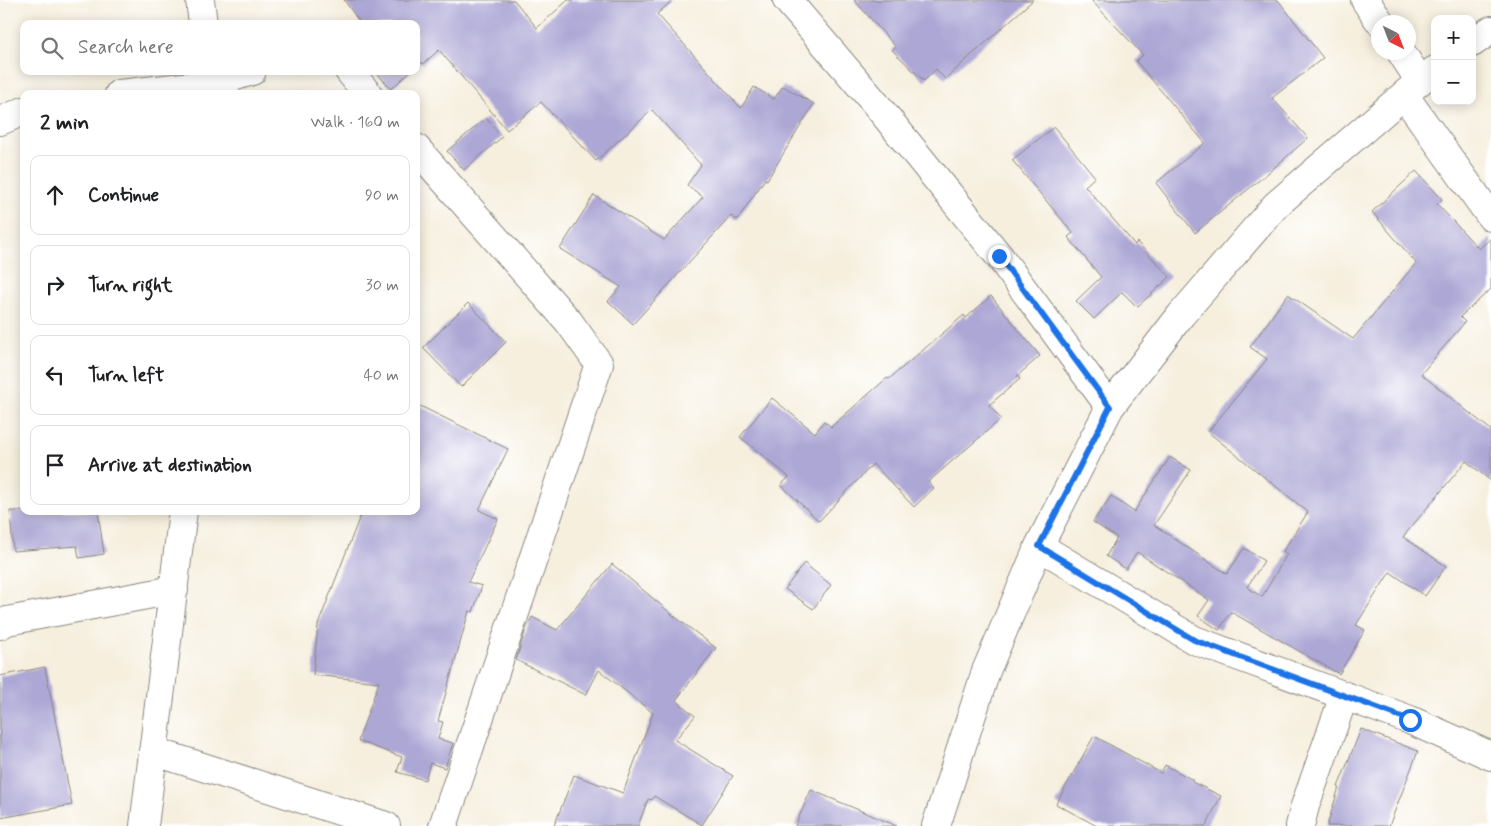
<!DOCTYPE html>
<html lang="en">
<head>
<meta charset="utf-8">
<style>
  :root { --surface:#fff; --page:#f6f6f6; --text:#202124; --muted:#757577; --line:#e0e0e0 }
  body { margin:0; font-family:Mynerve,sans-serif; background:var(--page); color:var(--text) }
  .controls { position:absolute; right:15px; top:15px; display:grid; overflow:hidden; border-radius:10px; box-shadow:0 2px 12px #0003 }
  .controls button { width:45px; height:45px; display:grid; place-items:center; padding:0; border:0; border-bottom:1px solid var(--line); background:var(--surface); color:var(--text); font:25px sans-serif }
  .compass { position:absolute; left:1371px; top:15px; width:45px; height:45px; border-radius:50%; background:var(--surface); box-shadow:0 2px 12px #0003; rotate:138deg }
  .stop { position:absolute; width:15px; height:15px; margin:-11px; border:4px solid #1a73e8; border-radius:50%; background:#fff }
  .stop.end { background:#1a73e8; border-color:#fff; box-shadow:0 1px 5px #0008 }
  .list { margin:0; padding:0; list-style:none }
  h2 { display:flex; justify-content:space-between; align-items:center; height:65px; margin:0; padding:0 20px; font-size:21px }
  h2 small { font-size:16px; font-weight:400; color:var(--muted) }
  .list li { display:grid; grid-template-columns:32px 1fr auto; gap:15px; align-items:center; box-sizing:border-box; height:80px; margin:0 10px 10px; padding:0 10px; border:1px solid var(--line); border-radius:10px }
  .list b { display:block; font-size:19px; white-space:nowrap }
  .list em { font-size:16px; font-style:normal; color:var(--muted) }
  .icon { flex:none; width:28px; height:28px; fill:none; stroke:currentColor; stroke-width:2; stroke-linecap:round; stroke-linejoin:round }
  .map { position:relative; flex:none; width:1491px; height:826px; overflow:hidden }
  .search { position:absolute; background:var(--surface); box-shadow:0 2px 12px #0003; left:20px; top:20px; width:400px; height:55px; display:flex; align-items:center; gap:12px; box-sizing:border-box; padding:0 18px; border-radius:10px; color:var(--muted); font-size:19px }
  .panel { position:absolute; background:var(--surface); box-shadow:0 2px 12px #0003; left:20px; top:90px; width:400px; height:425px; border-radius:10px }
  .map>svg:first-child { display:block }
  .building { fill:#ada7d5 }
  .lines { fill:none; stroke-linecap:round; stroke-linejoin:round }
  .minor-casing { stroke:#89867d; stroke-width:30 }
  .minor { stroke:#fff; stroke-width:28 }
  .route { stroke:#1a73e8; stroke-width:6 }
</style>
</head>
<body>
<div class="map">
<svg width="1491" height="826" viewBox="0 0 1491 826">
  <rect width="100%" height="100%" fill="#fff"/>
  <filter id="ink" filterUnits="userSpaceOnUse"><feTurbulence type="fractalNoise" baseFrequency=".02" numOctaves="2"/><feDisplacementMap in="SourceGraphic" scale="10" xChannelSelector="R" yChannelSelector="G"/><feConvolveMatrix kernelMatrix="1 2 1 2 8 2 1 2 1" color-interpolation-filters="sRGB"/></filter>
  <filter id="wash" filterUnits="userSpaceOnUse"><feTurbulence type="fractalNoise" baseFrequency=".0096" numOctaves="4" result="noise"/><feDisplacementMap in="SourceGraphic" scale="20" xChannelSelector="R" yChannelSelector="G"/><feGaussianBlur stdDeviation="1.12" result="paint"/><feColorMatrix in="noise" values="0 0 0 0 0 0 0 0 0 0 0 0 0 0 0 0 0 1.4 0 .05"/><feComposite in="paint" operator="in"/></filter>
  <g filter="url(#wash)">
    <rect width="100%" height="100%" fill="#f6efde"/>
    <g id="blocks">
      <path class="building" d="M 344,0 L 514,0 L 537,28 L 568,0 L 673,0 L 657,14 L 741,108 L 754,87 L 774,99 L 783,86 L 814,104 L 767,180 L 765,179 L 737,220 L 731,216 L 633,324 L 608,301 L 621,287 L 560,249 L 594,195 L 664,240 L 703,197 L 687,185 L 701,165 L 652,110 L 596,161 L 541,102 L 507,130 L 439,50 L 423,64 L 421,62 L 416,67 L 416,24 L 361,24 Z
        M 854,0 L 1033,0 L 945,79 L 936,69 L 924,81 L 892,50 L 896,47 Z
        M 1091,0 L 1278,0 L 1323,58 L 1272,98 L 1308,138 L 1268,173 L 1195,233 L 1156,183 L 1205,143 L 1136,61 L 1143,55 Z
        M 375,71 L 411,71 L 391,89 Z
        M 486,118 L 502,137 L 464,170 L 447,151 Z
        M 1054,127 L 1095,177 L 1085,186 L 1135,245 L 1137,242 L 1170,277 L 1137,307 L 1122,292 L 1094,319 L 1076,301 L 1101,277 L 1068,237 L 1073,233 L 1012,160 Z
        M 1416,171 L 1442,199 L 1437,204 L 1479,249 L 1491,238 L 1491,289 L 1460,317 L 1465,322 L 1421,374 L 1491,430 L 1491,481 L 1466,461 L 1403,537 L 1446,566 L 1425,596 L 1390,572 L 1356,625 L 1365,630 L 1339,674 L 1231,612 L 1219,630 L 1198,616 L 1209,600 L 1137,552 L 1126,569 L 1106,556 L 1117,538 L 1093,522 L 1111,496 L 1134,512 L 1170,457 L 1191,470 L 1154,525 L 1227,574 L 1244,548 L 1264,561 L 1247,587 L 1262,597 L 1287,554 L 1283,551 L 1308,512 L 1208,432 L 1267,359 L 1250,347 L 1288,294 L 1353,339 L 1416,263 L 1372,212 Z
        M 991,296 L 1040,356 L 1017,376 L 1020,379 L 989,405 L 1001,419 L 928,482 L 934,488 L 914,507 L 873,464 L 819,521 L 781,485 L 789,477 L 740,437 L 772,398 L 815,433 L 824,421 L 831,427 L 887,378 L 889,379 L 964,315 L 966,318 Z
        M 468,303 L 506,342 L 461,387 L 423,348 Z
        M 416,404 L 508,449 L 479,510 L 498,519 L 468,582 L 482,586 L 473,612 L 469,611 L 438,721 L 443,722 L 438,739 L 453,743 L 445,768 L 430,763 L 425,780 L 397,772 L 402,757 L 358,741 L 379,682 L 313,675 L 318,625 L 362,511 L 416,511 Z
        M 10,511 L 98,511 L 104,554 L 79,558 L 77,546 L 13,551 Z
        M 804,563 L 831,585 L 813,609 L 785,589 Z
        M 612,564 L 674,616 L 716,648 L 676,700 L 695,716 L 675,740 L 733,776 L 702,825 L 654,796 L 652,800 L 648,799 L 638,826 L 554,826 L 574,775 L 623,793 L 653,713 L 599,670 L 586,695 L 516,660 L 526,629 L 532,617 L 557,630 Z
        M 45,667 L 72,805 L 0,818 L 0,676 Z
        M 1361,729 L 1418,751 L 1389,826 L 1327,826 L 1339,787 L 1338,787 Z
        M 1094,736 L 1161,773 L 1165,765 L 1193,780 L 1192,782 L 1221,796 L 1206,826 L 1097,826 L 1056,804 Z
        M 811,790 L 897,826 L 795,826 Z"/>
    </g>
  </g>
  <g filter="url(#ink)">
    <use href="#blocks" fill-opacity="0" stroke="#89867d" stroke-width="1"/>
    <g class="lines">
      <defs>
        <path id="minor" d="M 200,0 L 203,24
          M 787,0 L 875,103 L 999,256 L 1110,407
          M 1365,0 L 1380,22
          M 1472,43 L 1491,30
          M 1401,52 L 1420,81
          M 349,71 L 368,94
          M 119,94 L 211,84 L 252,71
          M 1404,95 L 1491,217
          M 0,121 L 24,111
          M 416,148 L 569,322 L 599,364 L 443,826
          M 1039,546 L 1194,640 L 1410,720 L 1491,756
          M 0,625 L 7,621 L 174,590
          M 153,751 L 386,826
          M 144,826 L 183,511
          M 936,826 L 986,671 L 1039,546 L 1110,407 L 1181,315 L 1276,205 L 1420,81 L 1435,70
          M 1300,826 L 1305,806 L 1344,696"/>
      </defs>
      <use href="#minor" class="minor-casing"/>
      <use href="#minor" class="minor"/>
    </g>
  </g>
  <g class="lines" filter="url(#ink)">
    <path class="route" d="M 999,256 L 1110,407 L 1039,546 L 1194,640 L 1410,720"/>
  </g>
</svg>
<div class="controls">
<button>+</button>
<button>−</button>
</div>
<svg class="compass" viewBox="-18 -18 36 36"><path d="M0-13l5 13h-10z" fill="#e53935"/><path d="M0 13l5-13h-10z" fill="#757577"/></svg>
<div class="stop" style="left:1410px;top:720px"></div>
<div class="stop end" style="left:999px;top:256px"></div>
<div class="search"><svg class="icon" aria-label="search" viewBox="0 0 24 24"><circle cx="10" cy="10" r="6"/><path d="M15 15l6 6"/></svg>Search here</div>
<section class="panel">
<h2>2 min<small>Walk · 160 m</small></h2>
<ul class="list">
<li><svg class="icon" aria-label="ahead" viewBox="0 0 24 24"><path d="M12 20V5M6 11l6-6 6 6"/></svg><div><b>Continue</b></div><em>90 m</em></li>
<li><svg class="icon" aria-label="right" viewBox="0 0 24 24"><path d="M7 20v-9h11M14 6l5 5-5 5"/></svg><div><b>Turn right</b></div><em>30 m</em></li>
<li><svg class="icon" aria-label="left" viewBox="0 0 24 24"><path d="M17 20v-9H6M10 6l-5 5 5 5"/></svg><div><b>Turn left</b></div><em>40 m</em></li>
<li><svg class="icon" aria-label="arrive" viewBox="0 0 24 24"><path d="M6 21V4h12l-3 4 3 4H6"/></svg><div><b>Arrive at destination</b></div></li>
</ul>
</section>
</div>
</body>
</html>
